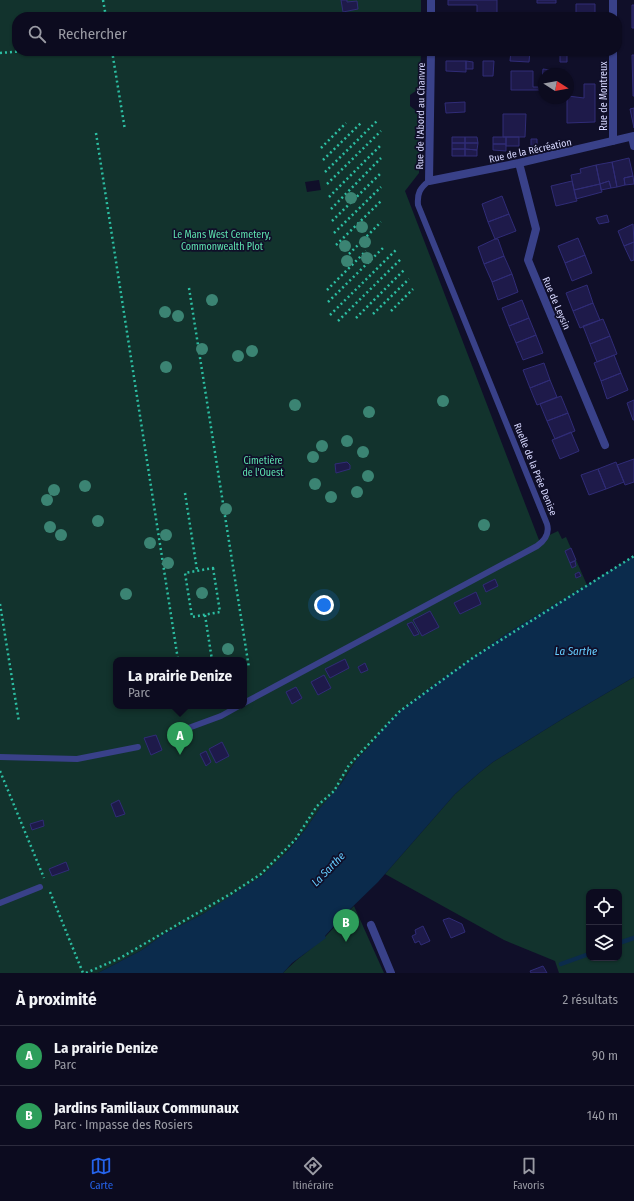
<!DOCTYPE html>
<html lang="fr">
<head>
<meta charset="utf-8">
<style>
  :root { --surface:#0c0b1f; --page:#151428; --text:#f1f3f6; --muted:#9a9ba4; --line:#2c2b3d; --accent:#2563eb }
  body { margin:0; font-family:"Fira Sans Condensed",sans-serif; background:var(--page); color:var(--text) }
  .controls { position:absolute; right:12px; bottom:12px; display:grid; overflow:hidden; border-radius:8px; box-shadow:0 1px 3px #0004 }
  .controls button { width:36px; height:36px; display:grid; place-items:center; padding:0; border:0; border-bottom:1px solid var(--line); background:var(--surface); color:var(--text); font:20px sans-serif }
  .compass { position:absolute; left:538px; top:68px; width:36px; height:36px; border-radius:50%; background:var(--surface); box-shadow:0 1px 3px #0004; rotate:101deg }
  .you { position:absolute; left:324px; top:605px; width:14px; height:14px; margin:-10px; border:3px solid #fff; border-radius:50%; background:#1a73e8; box-shadow:0 0 0 6px #1a73e833 }
  .badge { display:grid; place-items:center; width:26px; height:26px; border-radius:50%; background:var(--accent); color:#fff; font-size:13px; font-weight:700 }
  .pin { position:absolute; translate:-50% -33px; filter:drop-shadow(0 1px 2px #0008) }
  .pin::after { content:''; position:absolute; top:21px; width:14px; height:12px; background:inherit; clip-path:polygon(0 0,100% 0,50% 100%) }
  .popup { position:absolute; left:113px; top:657px; width:134px; height:52px; box-sizing:border-box; display:grid; place-content:center; border-radius:8px; background:var(--surface); filter:drop-shadow(0 1px 3px #0005); font-size:13px; white-space:nowrap; color:var(--muted) }
  .popup b { font-size:15px; color:var(--text) }
  .popup::after { content:''; position:absolute; left:50%; top:100%; margin-left:-8px; border:8px solid transparent; border-top-color:var(--surface) }
  .list { margin:0; padding:0; list-style:none }
  h2 { display:flex; justify-content:space-between; align-items:center; height:52px; margin:0; padding:0 16px; font-size:17px }
  h2 small { font-size:13px; font-weight:400; color:var(--muted) }
  .list li { display:grid; grid-template-columns:26px 1fr auto; gap:12px; align-items:center; box-sizing:border-box; height:60px; padding:0 16px; border-top:1px solid var(--line) }
  .list b { display:block; font-size:15px; white-space:nowrap }
  .list p { margin:0; font-size:13px; white-space:nowrap; color:var(--muted) }
  .list em { font-size:13px; font-style:normal; color:var(--muted) }
  .icon { flex:none; width:22px; height:22px; fill:none; stroke:currentColor; stroke-width:2; stroke-linecap:round; stroke-linejoin:round }
  .map { position:relative; flex:none; width:634px; height:973px; overflow:hidden }
  .search { position:absolute; background:var(--surface); box-shadow:0 1px 3px #0004; left:12px; right:12px; top:12px; height:44px; display:flex; align-items:center; gap:10px; box-sizing:border-box; padding:0 14px; border-radius:16px; color:var(--muted); font-size:15px }
  .sheet { height:172px; background:var(--surface) }
  nav { display:flex; justify-content:space-around; align-items:center; box-sizing:border-box; height:56px; border-top:1px solid var(--line); background:var(--surface); font-size:11px; color:var(--muted) }
  nav a { display:grid; justify-items:center; gap:2px }
  nav .on { color:var(--accent) }
  .map>svg:first-child { display:block }
  .green { fill:#12332d; fill-rule:evenodd }
  .water { fill:#0b2b4c }
  .lines { fill:none; stroke-linecap:round; stroke-linejoin:round }
  .stream { stroke:#0b2b4c; stroke-width:4.5 }
  .building { fill:#1e1a4a; stroke:#302c77 }
  .path { stroke:#2cbea2; stroke-width:2.5; stroke-dasharray:2 3; stroke-linecap:butt }
  .service { stroke:#394189; stroke-width:6 }
  .minor { stroke:#394189; stroke-width:8 }
  .tree { fill:#3b8473 }
  .labels { text-anchor:middle; stroke-width:3.5; stroke-linejoin:round; paint-order:stroke }
  .street-label { font-size:10px; fill:#d7d8ff; stroke:#100f29 }
  .park-label { font-size:10px; fill:#5ee4b0; stroke:#100f29 }
  .water-label { font-size:11px; font-style:italic; fill:#65cdff; stroke:#100f29 }
</style>
</head>
<body>
<div class="map">
<svg width="634" height="973" viewBox="0 0 634 973">
  <rect width="100%" height="100%" fill="#100f29"/>
  <path class="green" d="M 0,0 L 421,0 L 421,17 L 17,17 L 17,51 L 421,51 L 420,88 L 410,95 L 410,106 L 420,114 L 419,173 L 405,191 L 539,540 L 558,531 L 562,539 L 566,537 L 587,585 L 506,634 L 443,678 L 400,711 L 387,724 L 368,748 L 357,759 L 336,791 L 320,808 L 305,830 L 279,861 L 263,875 L 233,896 L 203,914 L 164,934 L 142,950 L 98,973 L 0,973 ZM 319,180 L 321,190 L 307,192 L 305,182 ZM 116,660 L 244,660 L 244,706 L 116,706 Z
    M 634,677 L 634,973 L 559,973 L 555,961 L 504,940 L 385,874 L 455,794 L 479,773 L 493,762 L 564,718 ZM 589,892 L 619,892 L 619,958 L 589,958 Z
    M 354,906 L 384,973 L 283,973 C 296,959 312,949 326,936 C 336,926 344,915 354,906 Z"/>
  <path class="water" d="M 634,556 L 634,677 L 564,718 L 493,762 L 479,773 L 455,794 L 378,882 L 343,916 L 325,936 L 326,938 L 292,963 L 283,973 L 98,973 L 142,950 L 164,934 L 203,914 L 263,875 L 288,851 L 305,830 L 320,808 L 341,784 L 357,759 L 368,748 L 387,724 L 400,711 L 443,678 L 506,634 Z"/>
  <g class="lines">
    <path class="stream" d="M 619,943 L 634,938
      M 561,964 L 589,954"/>
  </g>
  <path class="building" d="M 341,0 L 347,0 L 347,2 L 357,1 L 358,9 L 343,12 Z
    M 448,0 L 497,0 L 497,13 L 477,13 L 477,5 L 448,5 Z
    M 537,0 L 556,0 L 556,3 L 537,3 Z
    M 576,4 L 595,4 L 595,17 L 576,17 Z
    M 632,5 L 634,5 L 634,28 L 632,28 Z
    M 464,13 L 490,13 L 490,17 L 464,17 Z
    M 511,51 L 530,51 L 529,62 L 510,61 Z
    M 560,51 L 567,51 L 567,62 L 560,62 Z
    M 632,55 L 634,55 L 634,96 L 633,96 Z
    M 446,61 L 466,61 L 466,72 L 446,71 Z
    M 466,61 L 473,62 L 473,69 L 466,69 Z
    M 483,61 L 494,61 L 493,76 L 483,76 Z
    M 543,69 L 550,70 L 550,74 L 544,74 L 544,81 L 542,81 Z
    M 511,71 L 533,71 L 533,87 L 538,87 L 539,90 L 511,90 Z
    M 584,84 L 595,84 L 595,122 L 567,123 L 567,98 L 568,98 L 568,96 L 584,98 Z
    M 465,102 L 465,112 L 446,113 L 445,103 Z
    M 634,108 L 634,128 L 630,109 Z
    M 503,114 L 526,114 L 525,137 L 503,137 Z
    M 452,137 L 465,137 L 465,143 L 452,143 Z
    M 465,137 L 477,137 L 478,143 L 465,143 Z
    M 493,137 L 506,137 L 506,144 L 493,144 Z
    M 506,137 L 519,137 L 519,146 L 506,146 Z
    M 531,139 L 537,139 L 537,146 L 531,146 Z
    M 452,143 L 465,143 L 465,149 L 452,149 Z
    M 465,143 L 478,143 L 477,150 L 465,149 Z
    M 493,144 L 506,144 L 506,151 L 493,150 Z
    M 452,149 L 465,149 L 465,156 L 452,156 Z
    M 465,149 L 477,150 L 477,156 L 465,156 Z
    M 629,158 L 633,176 L 624,178 L 625,185 L 617,187 L 612,162 Z
    M 612,162 L 617,187 L 611,188 L 609,181 L 600,184 L 596,165 Z
    M 596,165 L 600,184 L 574,190 L 571,175 L 581,173 L 580,169 Z
    M 633,176 L 634,184 L 625,185 L 624,178 Z
    M 572,181 L 577,201 L 556,206 L 551,186 Z
    M 609,181 L 611,188 L 601,190 L 600,184 Z
    M 600,184 L 602,192 L 576,199 L 574,190 Z
    M 502,196 L 509,214 L 488,222 L 482,204 Z
    M 509,214 L 516,231 L 495,239 L 488,222 Z
    M 607,215 L 609,222 L 599,224 L 596,218 Z
    M 633,224 L 634,242 L 624,246 L 618,231 Z
    M 578,238 L 585,255 L 565,263 L 558,246 Z
    M 495,239 L 498,239 L 504,256 L 484,264 L 478,247 Z
    M 634,242 L 634,260 L 631,261 L 624,246 Z
    M 585,255 L 592,273 L 572,281 L 565,263 Z
    M 504,256 L 512,274 L 492,282 L 484,264 Z
    M 512,274 L 518,292 L 498,300 L 492,282 Z
    M 587,285 L 593,303 L 573,311 L 566,293 Z
    M 522,300 L 529,318 L 509,326 L 502,308 Z
    M 593,303 L 600,320 L 580,328 L 573,311 Z
    M 529,318 L 536,335 L 516,343 L 509,326 Z
    M 603,319 L 610,336 L 590,344 L 583,326 Z
    M 536,335 L 543,353 L 523,360 L 516,343 Z
    M 610,336 L 617,354 L 597,362 L 590,344 Z
    M 614,355 L 621,373 L 601,381 L 594,363 Z
    M 544,363 L 550,380 L 530,388 L 523,370 Z
    M 621,373 L 628,390 L 607,399 L 601,381 Z
    M 550,380 L 557,397 L 537,405 L 530,388 Z
    M 561,396 L 568,413 L 547,421 L 540,404 Z
    M 634,400 L 634,420 L 633,420 L 627,403 Z
    M 568,413 L 575,431 L 555,439 L 547,421 Z
    M 571,432 L 579,451 L 560,459 L 552,440 Z
    M 634,459 L 634,482 L 625,485 L 617,465 Z
    M 347,462 L 350,465 L 350,469 L 336,473 L 335,464 Z
    M 616,462 L 624,482 L 606,489 L 598,469 Z
    M 598,469 L 606,489 L 589,495 L 581,475 Z
    M 571,548 L 576,560 L 570,563 L 565,551 Z
    M 575,561 L 576,566 L 572,568 L 570,563 Z
    M 579,572 L 581,576 L 576,578 L 575,574 Z
    M 495,579 L 498,586 L 486,592 L 483,585 Z
    M 476,592 L 481,604 L 460,614 L 454,603 Z
    M 430,611 L 439,627 L 422,636 L 413,620 Z
    M 412,622 L 419,634 L 414,636 L 407,624 Z
    M 345,659 L 349,668 L 330,678 L 325,669 Z
    M 365,663 L 368,670 L 361,673 L 358,667 Z
    M 324,675 L 331,688 L 318,695 L 311,682 Z
    M 296,687 L 302,698 L 292,704 L 286,692 Z
    M 156,735 L 162,750 L 151,755 L 144,738 Z
    M 222,742 L 229,756 L 216,763 L 209,749 Z
    M 206,751 L 211,762 L 206,766 L 200,754 Z
    M 119,800 L 125,814 L 116,817 L 111,804 Z
    M 43,820 L 44,826 L 32,830 L 30,824 Z
    M 66,862 L 69,870 L 52,876 L 49,869 Z
    M 449,918 L 462,924 L 465,932 L 451,938 L 443,920 Z
    M 423,926 L 430,941 L 421,945 L 419,941 L 415,943 L 412,936 L 416,934 L 415,930 Z
    M 543,966 L 547,973 L 531,973 L 530,971 Z"/>
  <g class="lines">
    <path class="path" d="M 103,0 L 106,17
      M 112,51 L 125,130
      M 0,53 L 25,51
      M 96,133 L 178,660
      M 321,148 L 346,123
      M 323,160 L 362,122
      M 325,172 L 378,120
      M 327,184 L 381,131
      M 329,197 L 381,145
      M 331,209 L 381,158
      M 332,221 L 381,173
      M 334,233 L 381,187
      M 336,245 L 381,201
      M 349,254 L 381,222
      M 189,288 L 249,668
      M 327,290 L 366,251
      M 328,302 L 384,247
      M 391,311 L 413,289
      M 373,314 L 409,279
      M 330,315 L 397,249
      M 356,318 L 405,269
      M 338,321 L 401,259
      M 185,493 L 197,570
      M 213,568 L 220,612 L 192,617 L 185,573 Z
      M 0,604 L 19,722
      M 205,615 L 212,660
      M 0,771 L 44,878
      M 50,892 L 83,973
      M 86,973 L 120,958 L 232,893 L 261,874 L 295,840 L 317,806 L 334,791 L 349,765 L 400,711 L 474,657 L 634,556"/>
    <path class="service" d="M 244,703 L 537,546 C 544,541 550,534 547,524 L 418,205 C 417,193 420,188 429,181
      M 183,730 L 221,716 L 239,706
      M 0,757 L 77,759 L 138,747
      M 0,903 L 40,887"/>
    <path class="minor" d="M 431,17 L 431,0
      M 613,17 L 613,0
      M 431,51 L 429,181 L 519,163 L 634,136
      M 632,137 L 634,146
      M 613,141 L 613,51
      M 519,163 L 536,229 L 528,260 L 605,445
      M 371,925 L 391,973"/>
  </g>
  <g class="tree">
    <circle cx="351" cy="198" r="6"/>
    <circle cx="362" cy="227" r="6"/>
    <circle cx="365" cy="242" r="6"/>
    <circle cx="345" cy="246" r="6"/>
    <circle cx="367" cy="258" r="6"/>
    <circle cx="347" cy="261" r="6"/>
    <circle cx="212" cy="300" r="6"/>
    <circle cx="165" cy="312" r="6"/>
    <circle cx="178" cy="316" r="6"/>
    <circle cx="202" cy="349" r="6"/>
    <circle cx="252" cy="351" r="6"/>
    <circle cx="238" cy="356" r="6"/>
    <circle cx="166" cy="367" r="6"/>
    <circle cx="443" cy="401" r="6"/>
    <circle cx="295" cy="405" r="6"/>
    <circle cx="369" cy="412" r="6"/>
    <circle cx="347" cy="441" r="6"/>
    <circle cx="322" cy="446" r="6"/>
    <circle cx="363" cy="452" r="6"/>
    <circle cx="313" cy="457" r="6"/>
    <circle cx="368" cy="476" r="6"/>
    <circle cx="315" cy="484" r="6"/>
    <circle cx="85" cy="486" r="6"/>
    <circle cx="54" cy="490" r="6"/>
    <circle cx="357" cy="492" r="6"/>
    <circle cx="331" cy="497" r="6"/>
    <circle cx="47" cy="500" r="6"/>
    <circle cx="226" cy="509" r="6"/>
    <circle cx="98" cy="521" r="6"/>
    <circle cx="484" cy="525" r="6"/>
    <circle cx="50" cy="527" r="6"/>
    <circle cx="61" cy="535" r="6"/>
    <circle cx="166" cy="535" r="6"/>
    <circle cx="150" cy="543" r="6"/>
    <circle cx="168" cy="563" r="6"/>
    <circle cx="202" cy="593" r="6"/>
    <circle cx="126" cy="594" r="6"/>
    <circle cx="228" cy="649" r="6"/>
  </g>
  <g class="labels">
    <g class="street-label">
      <text transform="translate(603 96) rotate(-90)" y="4">Rue de Montreux</text>
      <text transform="translate(420 116) rotate(-89)" y="4">Rue de l'Abord au Chanvre</text>
      <text transform="translate(530 150) rotate(-12)" y="4">Rue de la Récréation</text>
      <text transform="translate(557 303) rotate(67)" y="4">Rue de Leysin</text>
      <text transform="translate(536 469) rotate(68)" y="4">Ruelle de la Prée Denise</text>
    </g>
    <g class="park-label">
      <text x="222" y="238">Le Mans West Cemetery,<tspan x="222" dy="12">Commonwealth Plot</tspan></text>
      <text x="263" y="464">Cimetière<tspan x="263" dy="12">de l'Ouest</tspan></text>
    </g>
    <g class="water-label">
      <text x="576" y="655">La Sarthe</text>
      <text transform="translate(328 869) rotate(-46)" y="4">La Sarthe</text>
    </g>
  </g>
</svg>
<div class="controls">
<button><svg class="icon" aria-label="locate" viewBox="0 0 24 24"><circle cx="12" cy="12" r="6"/><path d="M12 2v4M12 18v4M2 12h4M18 12h4"/></svg></button>
<button><svg class="icon" aria-label="layers" viewBox="0 0 24 24"><path d="M12 4l9 5-9 5-9-5zM3 14l9 5 9-5"/></svg></button>
</div>
<svg class="compass" viewBox="-18 -18 36 36"><path d="M0-13l5 13h-10z" fill="#e53935"/><path d="M0 13l5-13h-10z" fill="#9a9ba4"/></svg>
<div class="you"></div>
<div class="pin badge" style="left:180px;top:755px;background:#2e9e5b">A</div>
<div class="popup"><b>La prairie Denize</b>Parc</div>
<div class="pin badge" style="left:346px;top:942px;background:#2e9e5b">B</div>
<div class="search"><svg class="icon" aria-label="search" viewBox="0 0 24 24"><circle cx="10" cy="10" r="6"/><path d="M15 15l6 6"/></svg>Rechercher</div>
</div>
<section class="sheet">
<h2>À proximité<small>2 résultats</small></h2>
<ul class="list">
<li><span class="badge" style="background:#2e9e5b">A</span><div><b>La prairie Denize</b><p>Parc</p></div><em>90 m</em></li>
<li><span class="badge" style="background:#2e9e5b">B</span><div><b>Jardins Familiaux Communaux</b><p>Parc · Impasse des Rosiers</p></div><em>140 m</em></li>
</ul>
</section>
<nav>
<a class="on"><svg class="icon" aria-label="map" viewBox="0 0 24 24"><path d="M3 6l6-2 6 2 6-2v14l-6 2-6-2-6 2zM9 4v14M15 6v14"/></svg>Carte</a>
<a><svg class="icon" aria-label="directions" viewBox="0 0 24 24"><path d="M12 3l9 9-9 9-9-9zM9 14v-3h6M13 9l2 2-2 2"/></svg>Itinéraire</a>
<a><svg class="icon" aria-label="saved" viewBox="0 0 24 24"><path d="M7 4h10v16l-5-4-5 4z"/></svg>Favoris</a>
</nav>
</body>
</html>
